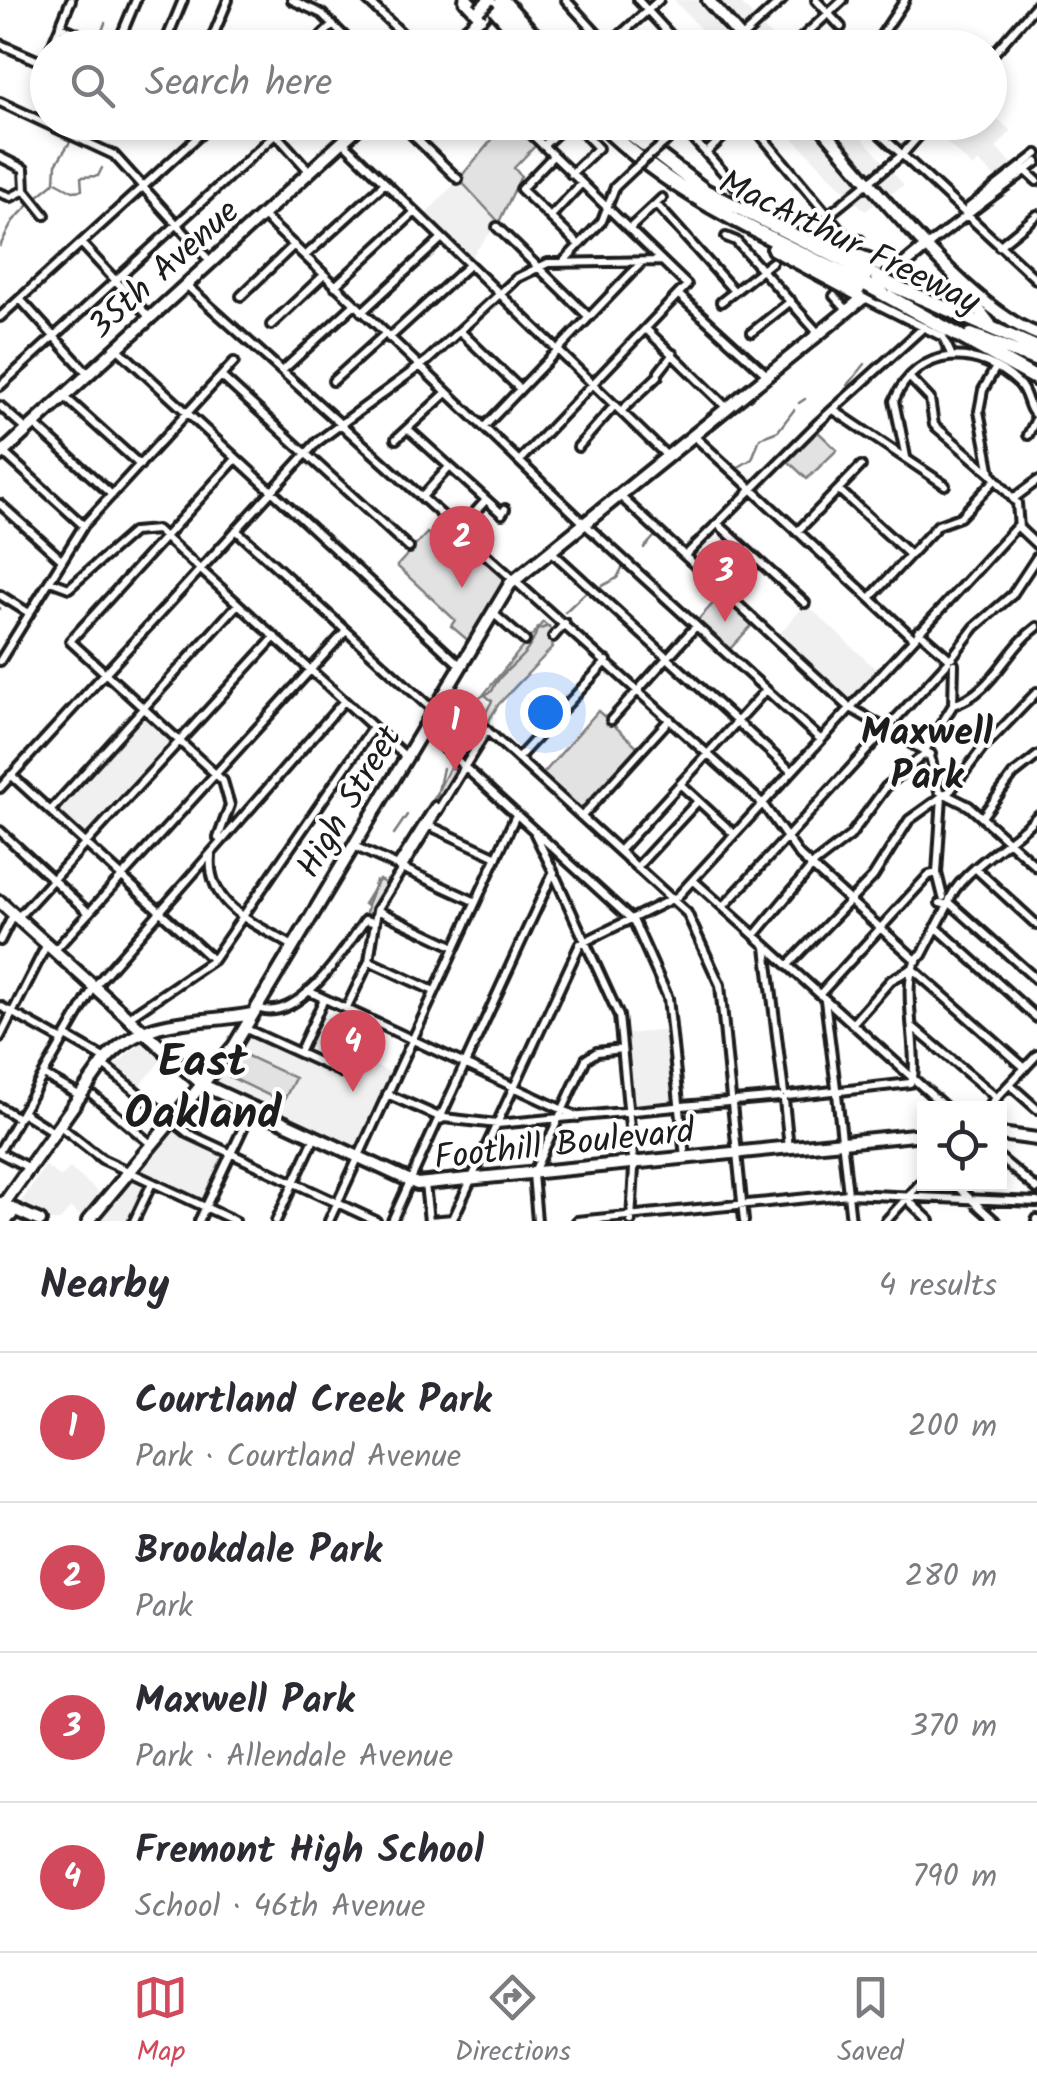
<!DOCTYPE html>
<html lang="en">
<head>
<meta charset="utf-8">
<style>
  :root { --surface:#fff; --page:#f2f2f3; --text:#2b2b33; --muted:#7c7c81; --line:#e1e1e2; --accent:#d1495b }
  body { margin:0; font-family:Kalam,sans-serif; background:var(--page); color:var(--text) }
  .controls { position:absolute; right:30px; bottom:30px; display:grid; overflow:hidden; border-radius:0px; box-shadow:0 5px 15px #0003 }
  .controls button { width:90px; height:90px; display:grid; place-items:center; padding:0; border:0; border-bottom:2px solid var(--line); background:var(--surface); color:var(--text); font:50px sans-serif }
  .you { position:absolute; left:545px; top:712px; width:35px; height:35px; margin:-25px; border:8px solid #fff; border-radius:50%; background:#1a73e8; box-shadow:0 0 0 15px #1a73e833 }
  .badge { display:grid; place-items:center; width:65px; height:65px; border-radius:50%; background:var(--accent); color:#fff; font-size:32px; font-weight:700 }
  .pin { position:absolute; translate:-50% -82px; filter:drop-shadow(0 2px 5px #0008) }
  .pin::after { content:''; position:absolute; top:52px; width:35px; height:30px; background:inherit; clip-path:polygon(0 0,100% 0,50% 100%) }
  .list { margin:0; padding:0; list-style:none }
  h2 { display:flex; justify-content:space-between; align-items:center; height:130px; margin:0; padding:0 40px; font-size:42px }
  h2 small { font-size:32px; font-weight:400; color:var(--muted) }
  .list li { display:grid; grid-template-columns:65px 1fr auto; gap:30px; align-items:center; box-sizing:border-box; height:150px; padding:0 40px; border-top:2px solid var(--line) }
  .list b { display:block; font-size:38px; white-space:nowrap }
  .list p { margin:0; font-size:32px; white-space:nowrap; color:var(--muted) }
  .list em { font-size:32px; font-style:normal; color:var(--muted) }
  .icon { flex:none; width:55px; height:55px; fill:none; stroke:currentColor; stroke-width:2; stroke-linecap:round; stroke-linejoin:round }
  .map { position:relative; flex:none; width:1037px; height:1221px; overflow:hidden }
  .search { position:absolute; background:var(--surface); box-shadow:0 5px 15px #0003; left:30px; right:30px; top:30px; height:110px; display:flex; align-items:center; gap:25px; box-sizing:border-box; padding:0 35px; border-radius:55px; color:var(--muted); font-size:38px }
  .sheet { height:730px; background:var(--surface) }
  nav { display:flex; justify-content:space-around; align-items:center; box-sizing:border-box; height:140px; border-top:2px solid var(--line); background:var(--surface); font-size:28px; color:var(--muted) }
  nav a { display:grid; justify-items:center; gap:5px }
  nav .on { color:var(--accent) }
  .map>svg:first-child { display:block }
  .built { fill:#f0f0f0 }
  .green { fill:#e2e2e2; stroke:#7f7f7f; stroke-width:2.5 }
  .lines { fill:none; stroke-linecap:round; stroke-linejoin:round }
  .stream { stroke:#7a7a7a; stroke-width:2.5 }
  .minor-casing { stroke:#1c1c1c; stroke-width:14 }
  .major-casing { stroke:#1c1c1c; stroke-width:18 }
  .highway-casing { stroke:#1c1c1c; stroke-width:20 }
  .minor { stroke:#fff; stroke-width:6 }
  .major { stroke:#fff; stroke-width:10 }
  .highway { stroke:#fff; stroke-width:12 }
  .minor-bridge-casing { stroke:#1c1c1c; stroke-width:14; stroke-linecap:butt }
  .major-bridge-casing { stroke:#1c1c1c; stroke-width:18; stroke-linecap:butt }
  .highway-bridge-casing { stroke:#1c1c1c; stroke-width:20; stroke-linecap:butt }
  .minor-bridge { stroke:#fff; stroke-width:6 }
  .major-bridge { stroke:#fff; stroke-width:10 }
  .highway-bridge { stroke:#fff; stroke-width:12 }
  .labels { text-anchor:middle; stroke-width:8; stroke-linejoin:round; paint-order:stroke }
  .street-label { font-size:35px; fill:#1c1c1c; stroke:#fff }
  .neighbourhood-label { font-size:38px; font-weight:bold; fill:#1c1c1c; stroke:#fff }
  .district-label { font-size:45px; font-weight:bold; fill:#1c1c1c; stroke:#fff }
</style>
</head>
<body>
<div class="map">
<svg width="1037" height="1221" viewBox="0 0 1037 1221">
  <rect width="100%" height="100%" fill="#fff"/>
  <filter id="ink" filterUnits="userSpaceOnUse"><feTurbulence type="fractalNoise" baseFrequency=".01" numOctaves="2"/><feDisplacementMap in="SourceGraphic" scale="20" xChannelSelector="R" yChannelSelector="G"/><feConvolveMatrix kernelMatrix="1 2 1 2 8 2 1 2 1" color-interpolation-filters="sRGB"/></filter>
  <g filter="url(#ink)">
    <path class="built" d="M 674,0 L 738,0 L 781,47 L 717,47 Z
      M 990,112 L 1011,131 L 996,148 L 1015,166 L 998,180 L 979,162 L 973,167 L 946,142 L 964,123 L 990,122 Z
      M 778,123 L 849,123 L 904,185 L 865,211 Z
      M 459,179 L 499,222 L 470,258 L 425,215 Z
      M 806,604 L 877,670 L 850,700 L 778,635 Z
      M 144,714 L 174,742 L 87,838 L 56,810 Z
      M 668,1030 L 675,1102 L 634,1107 L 626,1034 Z
      M 248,1035 L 346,1080 L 361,1050 L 378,1058 L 376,1066 L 392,1073 L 358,1151 L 214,1083 Z
      M 144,1041 L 163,1058 L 139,1087 L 115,1065 Z
      M 174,1129 L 224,1156 L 203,1202 L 137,1171 Z
      M 45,1166 L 61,1177 L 70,1168 L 103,1196 L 84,1219 L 71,1208 L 59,1221 L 51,1221 L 19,1205 Z
      M 130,1178 L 147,1184 L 130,1221 L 95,1221 Z"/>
    <path class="green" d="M 506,123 L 513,123 L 536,145 L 514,168 L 521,176 L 499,222 L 459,179 Z
      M 815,429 L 837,450 L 807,479 L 787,460 L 782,461 Z
      M 427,533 L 455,559 L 469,544 L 508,578 L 470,642 L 451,626 L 455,620 L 397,566 Z
      M 721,595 L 753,624 L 729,650 L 697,621 Z
      M 543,622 L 554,632 L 549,637 L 553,647 L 498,705 L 372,918 L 364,917 L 368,907 L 364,904 L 379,880 L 385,883 L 401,863 L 450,767 L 455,769 L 492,701 L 484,694 Z
      M 598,711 L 639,748 L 582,810 L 543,774 Z
      M 241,1053 L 295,1078 L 283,1102 L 230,1077 Z"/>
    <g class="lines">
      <path class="stream" d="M 317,0 L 317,2
        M 102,31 L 105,23
        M 80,124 L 80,122
        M 55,181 L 56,164 L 70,142
        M 56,182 L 73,191 L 82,190 L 81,177 L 98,176 L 102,168
        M 38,196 L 54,183
        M 0,246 L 13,221 L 31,203
        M 848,385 L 865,364
        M 799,403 L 805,399
        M 737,468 L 752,459 L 760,438 L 778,431 L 794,410
        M 644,548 L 654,537
        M 600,587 L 617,578 L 622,568
        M 0,609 L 0,608
        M 565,612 L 585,593
        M 479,698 L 492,691 C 501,667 528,662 537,630 L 549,626
        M 436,801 L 443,768
        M 394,834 L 407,815
        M 367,905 L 376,881"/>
      <defs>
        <path id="minor" d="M 292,0 L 322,14 L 356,48
          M 367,0 L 417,48
          M 566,0 L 609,47
          M 638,0 L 682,48
          M 816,0 L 841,27
          M 60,26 L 110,48
          M 741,38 L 782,0
          M 0,44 L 48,65
          M 51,48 L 71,0
          M 116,48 L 136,0
          M 163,48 L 183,0
          M 208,48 L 228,0
          M 309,48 L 333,25
          M 606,48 L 659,0
          M 791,48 L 843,0
          M 873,48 L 905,0
          M 990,58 L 1037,4
          M 0,102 L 114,155 L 210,261
          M 265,122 L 310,172
          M 399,122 L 458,179
          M 475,122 L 485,132
          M 519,122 L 687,285 L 520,460
          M 678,122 L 742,193 L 760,199
          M 750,122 L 847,238 L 860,240
          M 867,122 L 1037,280
          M 343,142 L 667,456
          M 664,143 L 686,122
          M 543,146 L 569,122
          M 706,153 L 739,122
          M 553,156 L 521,189 L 579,245
          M 0,157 L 24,169 L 25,190
          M 1025,170 L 1037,181
          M 571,174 L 598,148 L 573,122
          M 25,190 L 45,215
          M 0,193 L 11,197 L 25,190
          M 656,204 L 734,291
          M 967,214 L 968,208 L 1037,154
          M 262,215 L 589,528 L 820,739
          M 551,216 L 581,184
          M 815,226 L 902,155 L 931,122
          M 497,227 L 589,317
          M 629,229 L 662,198
          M 726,237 L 736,241 L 819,334
          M 81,243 L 150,318
          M 928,245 L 1037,162
          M 999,246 L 1037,215
          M 305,256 L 385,183
          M 564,261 L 602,221 L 615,187 L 634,169
          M 186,285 L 762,803 L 800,856 L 917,961
          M 335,286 L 415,212
          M 679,295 L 767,375
          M 241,296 L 294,245
          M 834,296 L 848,311
          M 865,298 L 943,337 L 951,354
          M 20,299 L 88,374
          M 721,302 L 772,262
          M 362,312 L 442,238
          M 0,317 L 214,122
          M 271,325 L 324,275
          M 646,329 L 727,408
          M 460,331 L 520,389
          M 752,332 L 791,301
          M 389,338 L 469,265
          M 117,348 L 461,666
          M 996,367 L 983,390 L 979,411 L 991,474 L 1017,503 L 1019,528 L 1037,545
          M 282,371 L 355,304
          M 659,372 L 673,354
          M 221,376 L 409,548
          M 910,378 L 930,399 L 934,425 L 991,474
          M 333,381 L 385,334
          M 0,386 L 289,122
          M 65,397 L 140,465
          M 0,406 L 27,430
          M 621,411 L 658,376
          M 835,411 L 945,485
          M 899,421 L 906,457
          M 35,425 L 112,495
          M 484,427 L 642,262
          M 408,429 L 502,514 L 505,509
          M 1028,435 L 1037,417
          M 694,436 L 912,637
          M 396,439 L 446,393
          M 578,447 L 615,405
          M 4,453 L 83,525
          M 906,458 L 894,401 C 918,345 978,345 1018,383 C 1029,393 1026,408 1037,417
          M 839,490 L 910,555
          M 620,496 L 849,707 L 924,751
          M 422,497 L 449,467
          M 1013,499 L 1037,481
          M 0,504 L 62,560
          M 718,524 L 805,603
          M 236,530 L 434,711
          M 459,530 L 486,500
          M 797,532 L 861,466
          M 552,552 L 791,771
          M 685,556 L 817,424 L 924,327
          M 50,581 L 69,588 L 133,532 L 157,530 L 406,757
          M 0,595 L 29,613
          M 870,598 L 938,525 L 960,517 L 995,480
          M 494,614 L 525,641
          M 918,631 L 949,658
          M 553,637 L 565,623
          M 952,657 L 975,627 L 1012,595 L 1037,557
          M 0,661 L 84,525 L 234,362
          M 446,693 L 687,913 L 720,985 L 731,1098
          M 953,705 C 994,692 1004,651 1037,627
          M 611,720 L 696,626
          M 424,730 L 634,922 L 668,998 L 679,1103
          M 926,749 L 953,705 L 954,664
          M 930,756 L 939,791 L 969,806 L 1037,867
          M 518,758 L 607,661
          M 11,775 L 213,960
          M 680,784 L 734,834
          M 0,788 L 317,442 L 428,360 L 517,278 L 548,263 L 661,261
          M 942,796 L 937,873 L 943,897
          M 51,810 L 238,604
          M 582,816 L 670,719
          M 982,817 L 1013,775 L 1037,756
          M 430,826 L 497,857
          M 0,831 L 89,913
          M 535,834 L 554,873
          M 218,838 L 230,805 L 223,781 L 70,641 L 236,459
          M 354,846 L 476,902
          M 619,851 L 766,690
          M 211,856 C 206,906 256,924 293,946
          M 397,866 L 435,806
          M 637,867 L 698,801
          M 975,868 L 1037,925
          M 556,878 L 619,1016 L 634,1168 L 631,1221
          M 693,880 L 946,1108
          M 949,902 L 1037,980
          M 940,903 L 948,905 C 955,873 1013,843 1037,816
          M 723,907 L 948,662
          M 377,910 L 455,947
          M 936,927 L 1037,1018
          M 755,935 L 815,863 L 850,836 L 886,787 L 922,756 L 931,754 L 924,751
          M 0,941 L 11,919 L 21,914 L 275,637
          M 766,947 L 784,1093
          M 55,950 L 346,631
          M 922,955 L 948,905
          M 369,961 L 434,991
          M 788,965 L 873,877 L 909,820 L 951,790 L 982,749 L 1037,692
          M 915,971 L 1025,1068
          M 308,991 L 578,1117
          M 820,994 L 929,875 L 937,873
          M 825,1000 L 836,1088
          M 0,1006 L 63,1041
          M 256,1007 C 297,1028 347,946 365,920 L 373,922
          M 346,1009 L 369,961 L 377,910 L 487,730
          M 129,1017 L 213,960 L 373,727
          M 852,1024 L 891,980 L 911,969
          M 244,1028 L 343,1073 L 368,1020
          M 914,1028 L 997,1098
          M 66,1036 L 102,1057
          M 0,1037 L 47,944
          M 299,1053 L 324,999
          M 107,1068 L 189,1134 L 376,1221
          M 44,1075 L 77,1094
          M 913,1077 C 919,1046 896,970 923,953
          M 1010,1085 L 1037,1109
          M 840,1091 L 910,1083 L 913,1079
          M 387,1094 L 437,1116
          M 837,1094 L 851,1221
          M 94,1096 L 152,1145
          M 787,1096 L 833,1091
          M 784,1100 L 789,1148
          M 734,1101 L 780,1097
          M 732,1104 L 744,1221
          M 682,1106 L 728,1102
          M 0,1107 L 18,1118
          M 987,1108 L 1037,1055
          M 680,1109 L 685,1158
          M 22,1112 L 52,1131
          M 442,1114 L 552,875
          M 444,1118 L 497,1124 L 676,1107
          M 65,1130 L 102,1159 L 235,1221
          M 0,1150 L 94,987 L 344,701
          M 0,1153 L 27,1167
          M 1000,1158 L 1037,1189
          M 425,1184 L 429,1221 L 453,1219
          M 954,1184 L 995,1221
          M 911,1196 L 910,1202 L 930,1221
          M 8,1221 L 13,1216
          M 134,1221 L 152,1183
          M 199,1221 L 252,1109
          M 276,1221 L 315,1137
          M 329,1221 L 516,815
          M 392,1221 L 441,1113 L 444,1118 L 440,1120
          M 452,1221 L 580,944 L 678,896 L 1018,525
          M 537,1221 L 533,1174 L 586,1059 L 597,1052 L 622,1049
          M 577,1221 L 848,1194 L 1037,1202
          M 886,1221 L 924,1179
          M 1036,1221 L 1037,1219"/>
        <path id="major" d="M 708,0 L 750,48
          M 446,48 L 484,14
          M 817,122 C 868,180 968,309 1037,334
          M 893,274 L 927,246
          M 954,277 L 990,324
          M 0,455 L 364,122
          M 0,902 L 203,1085 L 417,1184 L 924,1134
          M 1000,1134 L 1037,1139
          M 0,1203 L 40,1221
          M 0,1209 L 107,1058 C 149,1013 198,1025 252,1014
          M 88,1221 L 234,1046 L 510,584 L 868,294"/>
        <path id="highway" d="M 466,0 L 481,16
          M 487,0 L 530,48
          M 502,0 L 545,48
          M 599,122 C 675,198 772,239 867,285
          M 615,122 L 705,191 L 877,277
          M 815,239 L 896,271
          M 774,249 L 864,297
          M 892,285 L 1037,348
          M 882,293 L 1037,379
          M 971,335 L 1037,360
          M 0,1220 L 6,1213"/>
      </defs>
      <use href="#minor" class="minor-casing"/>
      <use href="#major" class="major-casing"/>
      <use href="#highway" class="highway-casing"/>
      <use href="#minor" class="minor"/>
      <use href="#major" class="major"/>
      <use href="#highway" class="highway"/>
      <defs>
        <path id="minor-bridge" d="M 634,169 L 664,143"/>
        <path id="major-bridge" d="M 479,10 L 489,0"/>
        <path id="highway-bridge" d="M 877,277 L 892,285
          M 867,285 L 882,293"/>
      </defs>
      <use href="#minor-bridge" class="minor-bridge-casing"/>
      <use href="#major-bridge" class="major-bridge-casing"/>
      <use href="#highway-bridge" class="highway-bridge-casing"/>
      <use href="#minor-bridge" class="minor-bridge"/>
      <use href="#major-bridge" class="major-bridge"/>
      <use href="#highway-bridge" class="highway-bridge"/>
    </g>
  </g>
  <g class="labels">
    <g class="street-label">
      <text transform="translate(850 241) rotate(26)" y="12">MacArthur Freeway</text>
      <text transform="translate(163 268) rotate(-42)" y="12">35th Avenue</text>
      <text transform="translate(348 801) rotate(-59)" y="12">High Street</text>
      <text transform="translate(564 1143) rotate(-6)" y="12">Foothill Boulevard</text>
    </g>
    <g class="neighbourhood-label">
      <text x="927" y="744">Maxwell<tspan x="927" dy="44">Park</tspan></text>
    </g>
    <g class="district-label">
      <text x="203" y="1076">East<tspan x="203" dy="52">Oakland</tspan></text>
    </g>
  </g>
</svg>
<div class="controls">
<button><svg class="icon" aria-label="locate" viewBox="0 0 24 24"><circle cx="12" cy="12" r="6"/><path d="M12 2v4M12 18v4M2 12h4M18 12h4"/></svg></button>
</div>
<div class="you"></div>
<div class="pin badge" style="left:455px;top:771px">1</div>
<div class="pin badge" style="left:462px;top:588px">2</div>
<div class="pin badge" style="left:725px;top:622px">3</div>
<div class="pin badge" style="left:353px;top:1092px">4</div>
<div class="search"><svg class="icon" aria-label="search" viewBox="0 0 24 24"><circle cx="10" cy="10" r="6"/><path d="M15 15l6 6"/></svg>Search here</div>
</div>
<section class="sheet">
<h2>Nearby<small>4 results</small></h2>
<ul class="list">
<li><span class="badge">1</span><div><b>Courtland Creek Park</b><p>Park · Courtland Avenue</p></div><em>200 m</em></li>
<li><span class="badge">2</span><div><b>Brookdale Park</b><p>Park</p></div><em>280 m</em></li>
<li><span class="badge">3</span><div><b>Maxwell Park</b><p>Park · Allendale Avenue</p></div><em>370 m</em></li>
<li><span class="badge">4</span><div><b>Fremont High School</b><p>School · 46th Avenue</p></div><em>790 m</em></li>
</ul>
</section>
<nav>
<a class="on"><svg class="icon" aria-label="map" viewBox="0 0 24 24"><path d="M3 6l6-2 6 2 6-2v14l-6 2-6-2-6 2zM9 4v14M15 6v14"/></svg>Map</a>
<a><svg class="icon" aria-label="directions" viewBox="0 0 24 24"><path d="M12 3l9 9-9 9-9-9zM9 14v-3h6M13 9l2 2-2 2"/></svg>Directions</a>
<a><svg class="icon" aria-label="saved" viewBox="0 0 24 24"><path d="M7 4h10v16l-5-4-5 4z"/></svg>Saved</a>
</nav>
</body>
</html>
